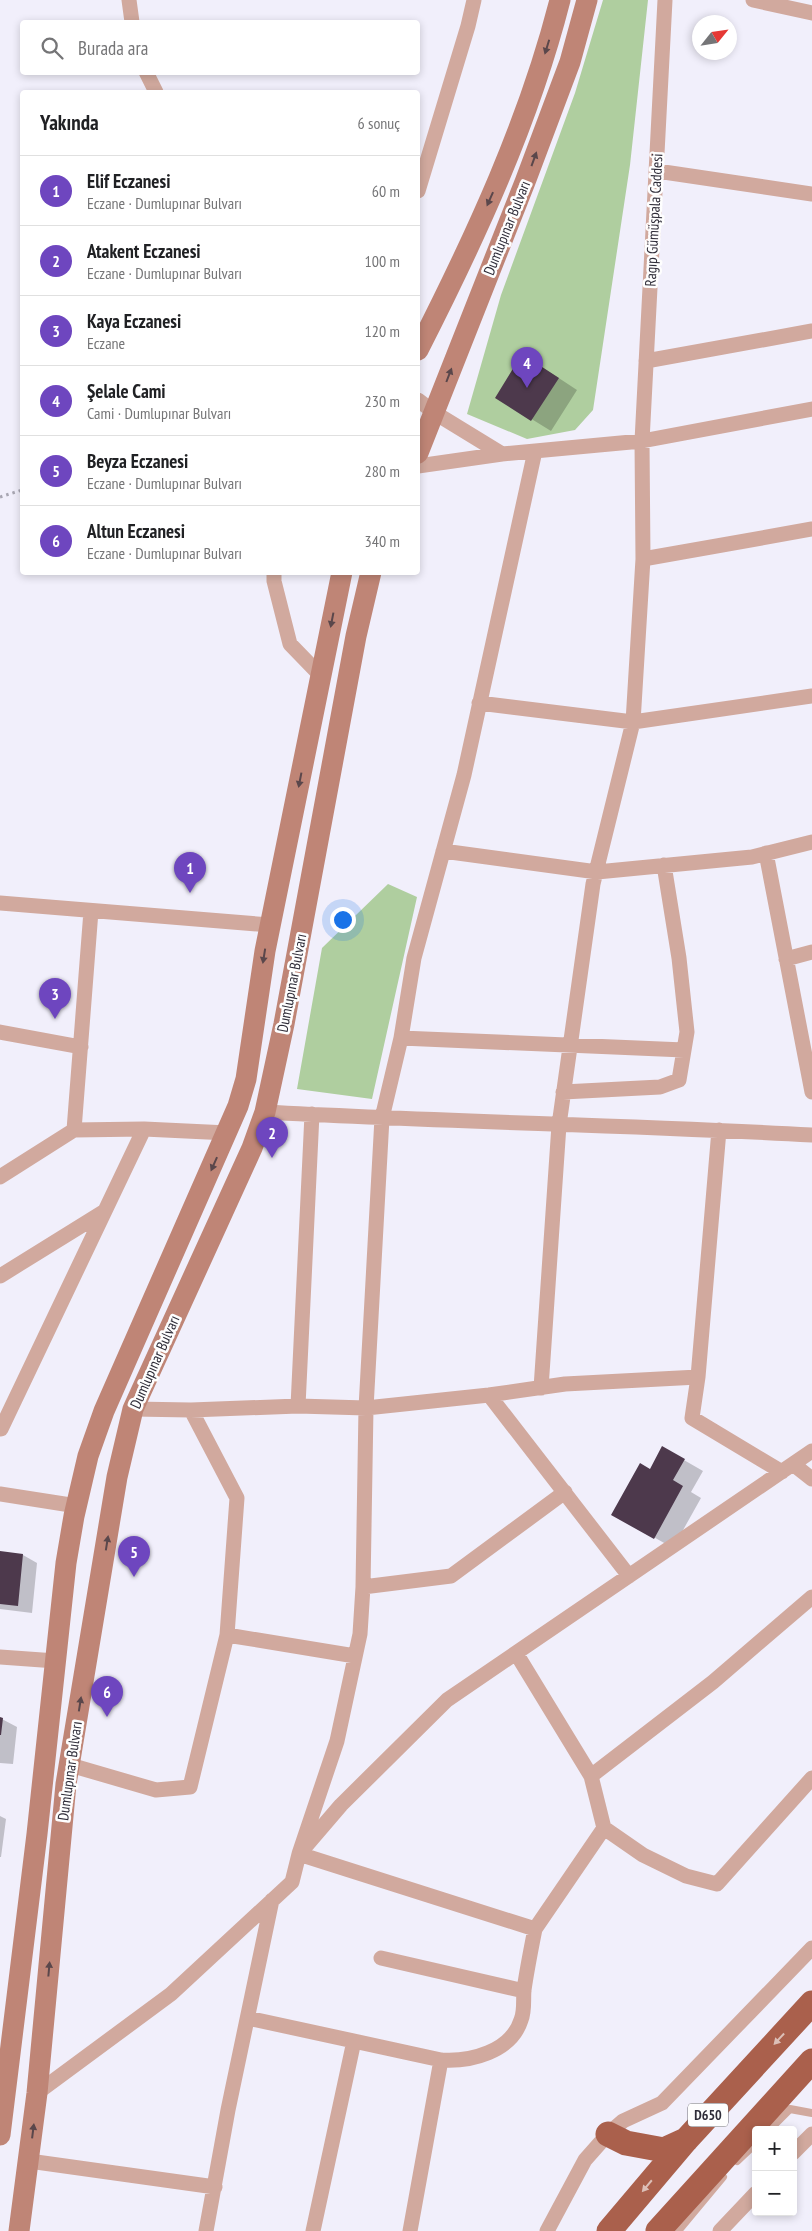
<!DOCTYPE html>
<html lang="tr">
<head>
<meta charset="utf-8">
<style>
  :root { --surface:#fff; --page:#f6f6f6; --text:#202124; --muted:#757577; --line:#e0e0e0; --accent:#6e46bf }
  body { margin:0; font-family:"PT Sans Narrow",sans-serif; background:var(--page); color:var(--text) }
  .controls { position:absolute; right:15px; bottom:15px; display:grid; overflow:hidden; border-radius:5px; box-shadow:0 2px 8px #0003 }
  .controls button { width:45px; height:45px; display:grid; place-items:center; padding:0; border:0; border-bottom:1px solid var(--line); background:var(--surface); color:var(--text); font:25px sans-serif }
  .compass { position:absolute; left:692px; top:15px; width:45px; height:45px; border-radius:50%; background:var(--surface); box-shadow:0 2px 8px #0003; rotate:60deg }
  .you { position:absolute; left:342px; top:919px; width:18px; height:18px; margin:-12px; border:4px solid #fff; border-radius:50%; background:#1a73e8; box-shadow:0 0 0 8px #1a73e833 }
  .badge { display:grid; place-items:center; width:32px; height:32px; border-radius:50%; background:var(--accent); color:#fff; font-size:16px; font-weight:700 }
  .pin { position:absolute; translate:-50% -41px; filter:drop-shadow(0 1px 2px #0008) }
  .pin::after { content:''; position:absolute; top:26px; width:18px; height:15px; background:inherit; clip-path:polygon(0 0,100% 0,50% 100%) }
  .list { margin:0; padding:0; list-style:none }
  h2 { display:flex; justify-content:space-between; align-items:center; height:65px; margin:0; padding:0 20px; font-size:21px }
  h2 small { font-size:16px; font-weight:400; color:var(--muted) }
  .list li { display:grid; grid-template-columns:32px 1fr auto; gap:15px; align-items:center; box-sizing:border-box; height:70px; padding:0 20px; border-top:1px solid var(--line) }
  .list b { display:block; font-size:19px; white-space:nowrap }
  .list p { margin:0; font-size:16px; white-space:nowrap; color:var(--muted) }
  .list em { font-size:16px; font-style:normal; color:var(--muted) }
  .icon { flex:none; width:28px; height:28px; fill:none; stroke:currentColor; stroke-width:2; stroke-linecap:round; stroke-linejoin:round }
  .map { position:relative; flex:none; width:812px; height:2231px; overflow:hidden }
  .search { position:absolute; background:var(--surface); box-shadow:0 2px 8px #0003; left:20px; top:20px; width:400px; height:55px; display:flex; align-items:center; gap:12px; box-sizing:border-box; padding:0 18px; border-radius:5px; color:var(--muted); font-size:19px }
  .panel { position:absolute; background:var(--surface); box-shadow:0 2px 8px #0003; left:20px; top:90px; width:400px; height:485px; border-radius:5px }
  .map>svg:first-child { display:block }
  .green { fill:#afce9f }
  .shadow { fill:#0003 }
  .building { fill:#4d394c }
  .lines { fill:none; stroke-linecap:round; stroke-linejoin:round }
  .path { stroke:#a8a6b2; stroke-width:3; stroke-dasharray:2.5 4; stroke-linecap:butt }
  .service { stroke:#d1a99e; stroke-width:8 }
  .minor { stroke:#d1a99e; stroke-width:15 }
  .secondary { stroke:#bf8576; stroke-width:21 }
  .trunk { stroke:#aa604c; stroke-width:25 }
  .oneway { fill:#5a474b }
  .oneway2 { fill:#dcbfb7 }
  .labels { text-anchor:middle; stroke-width:5; stroke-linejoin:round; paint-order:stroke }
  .shield { fill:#fefefe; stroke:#6d6c74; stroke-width:1 }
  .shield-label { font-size:14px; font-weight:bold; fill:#2f2d39 }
  .street-label { font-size:15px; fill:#2f2d39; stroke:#fefefe }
</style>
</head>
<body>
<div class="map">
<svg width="812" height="2231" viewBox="0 0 812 2231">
  <rect width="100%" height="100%" fill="#f1effb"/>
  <path class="green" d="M 603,0 L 648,0 L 630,165 L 593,410 L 575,430 L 527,439 L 467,414 L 501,295 L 575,93 Z
    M 388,884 L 417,897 L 372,1099 L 297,1089 L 322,948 Z"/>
  <path class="shadow" d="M 542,367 L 577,390 L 551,431 L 496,397 Z
    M 663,1448 L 703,1471 L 691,1492 L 701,1498 L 673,1548 L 613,1514 L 650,1471 Z
    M 0,1553 L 23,1555 L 37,1563 L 32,1613 L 0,1609 Z
    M 0,1718 L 17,1727 L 13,1764 L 0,1763 Z
    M 0,1816 L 6,1819 L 1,1857 L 0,1857 Z"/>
  <path class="building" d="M 522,354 L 559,378 L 531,421 L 495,398 Z
    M 662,1446 L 685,1459 L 673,1480 L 683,1486 L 654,1539 L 611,1515 L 640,1463 L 650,1469 Z
    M 0,1551 L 23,1554 L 18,1606 L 0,1604 Z
    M 0,1717 L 3,1718 L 1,1735 L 0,1735 Z"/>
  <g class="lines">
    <path class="path" d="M 0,497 L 22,490"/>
    <path class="service" d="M 769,2130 L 790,2109 L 812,2113
      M 737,2161 L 756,2143
      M 678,2231 L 723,2177"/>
    <path class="minor" d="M 129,0 L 132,22
      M 753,0 L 812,13
      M 146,72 L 156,92
      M 657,171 L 812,194
      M 418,191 L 468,26 L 474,0
      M 646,361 L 812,331
      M 418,400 L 435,413 L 502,454 L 642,441 L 812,409
      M 418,466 L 502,454
      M 643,559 L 812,529
      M 274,572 L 274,581 L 290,644 L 321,676
      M 479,703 L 633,722 L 812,696
      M 443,851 L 597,872 L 752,857 L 812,842
      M 766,853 L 812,1092
      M 0,903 L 270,925
      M 786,959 L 812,952
      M 0,1032 L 81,1047
      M 401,1038 L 684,1050
      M 563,1092 L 660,1087 L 679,1080 L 687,1032 L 679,958 L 664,865
      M 265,1112 C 447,1122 630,1125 812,1135
      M 74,1130 L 91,911
      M 719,1130 L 698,1377 L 692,1418 L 782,1472
      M 0,1177 L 74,1130 L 144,1129 L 228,1133
      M 0,1276 L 105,1211
      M 541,1388 L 559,1125 L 593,884 L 633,722 L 643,559 L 642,441 L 665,0
      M 489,1395 L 629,1576
      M 298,1406 L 312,1114
      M 133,1409 L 191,1410 L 298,1406 L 366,1408 L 489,1395 L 565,1384 L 698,1377
      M 1,1429 L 144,1129
      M 793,1464 L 812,1479
      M 0,1494 L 77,1506
      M 363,1587 L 451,1576 L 565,1492
      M 227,1635 L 355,1656
      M 516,1653 L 591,1776 L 604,1828 L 643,1855 L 686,1876 L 717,1884 L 812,1778
      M 0,1657 L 56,1661
      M 70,1765 L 156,1790 L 190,1787 L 227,1635 L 237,1498 L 191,1410
      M 591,1776 L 713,1682 L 812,1597
      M 535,1929 L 604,1828
      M 381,1958 L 524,1991
      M 248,2018 L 441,2060 C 470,2062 511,2052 521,2020 C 525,2011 523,1999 524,1990 C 527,1969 531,1949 535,1929 L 299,1854 L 337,1741 L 360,1634 L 363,1587 L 366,1408 L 382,1118 L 401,1038 L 414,958 L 464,775 L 535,451
      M 37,2093 L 171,1994 L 292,1882 L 299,1854 L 341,1805 L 447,1700 L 812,1451
      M 793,2153 L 812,2134
      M 29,2161 L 215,2187
      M 206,2231 L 228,2110 L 272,1900
      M 313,2231 L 354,2041
      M 410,2231 L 441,2060
      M 547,2231 L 585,2160 L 608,2134 L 623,2121 L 662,2103 L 812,1948
      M 720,2231 L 756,2193"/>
    <path class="secondary" d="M 418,350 C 475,238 529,122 560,0
      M 418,453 L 525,182 L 570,62 L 587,0
      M 0,2135 L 37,1834 L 66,1563 L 74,1516 L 88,1456 L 104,1411 L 238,1106 L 246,1079 L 265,951 L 342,572
      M 19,2231 L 37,2093 L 66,1784 L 117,1477 L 133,1409 L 252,1148 L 265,1112 L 284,1024 L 356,636 L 371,572"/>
    <path class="trunk" d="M 608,2134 L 626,2143 L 664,2150 L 686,2140
      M 609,2231 L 686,2140 L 812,2003
      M 658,2231 L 812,2061"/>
  </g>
  <defs><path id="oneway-solid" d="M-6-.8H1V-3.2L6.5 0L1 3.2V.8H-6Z" transform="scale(1.25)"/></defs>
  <g class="oneway">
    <use href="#oneway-solid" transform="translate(547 47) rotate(107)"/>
    <use href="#oneway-solid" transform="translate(534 159) rotate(-70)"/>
    <use href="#oneway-solid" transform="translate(490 199) rotate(114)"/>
    <use href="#oneway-solid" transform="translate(449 375) rotate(-69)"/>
    <use href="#oneway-solid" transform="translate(332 620) rotate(101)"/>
    <use href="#oneway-solid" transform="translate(300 780) rotate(101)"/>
    <use href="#oneway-solid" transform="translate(264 956) rotate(99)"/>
    <use href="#oneway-solid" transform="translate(214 1164) rotate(114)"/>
    <use href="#oneway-solid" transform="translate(107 1543) rotate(-81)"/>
    <use href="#oneway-solid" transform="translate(80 1704) rotate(-81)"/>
    <use href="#oneway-solid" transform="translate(49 1969) rotate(-85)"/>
    <use href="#oneway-solid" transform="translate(33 2131) rotate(-83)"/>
  </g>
  <g class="oneway2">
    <use href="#oneway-solid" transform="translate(779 2039) rotate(133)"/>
    <use href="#oneway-solid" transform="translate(647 2186) rotate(130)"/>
  </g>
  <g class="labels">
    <rect class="shield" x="688" y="2103.5" width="40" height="23" rx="4"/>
    <g class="shield-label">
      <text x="708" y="2120">D650</text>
    </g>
    <g class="street-label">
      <text transform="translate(654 220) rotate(-87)" y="5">Ragıp Gümüşpala Caddesi</text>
      <text transform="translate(507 228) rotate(-68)" y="5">Dumlupınar Bulvarı</text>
      <text transform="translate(292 983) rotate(-79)" y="5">Dumlupınar Bulvarı</text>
      <text transform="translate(155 1362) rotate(-66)" y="5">Dumlupınar Bulvarı</text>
      <text transform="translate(70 1771) rotate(-82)" y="5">Dumlupınar Bulvarı</text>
    </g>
  </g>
</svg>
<div class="controls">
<button>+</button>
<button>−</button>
</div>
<svg class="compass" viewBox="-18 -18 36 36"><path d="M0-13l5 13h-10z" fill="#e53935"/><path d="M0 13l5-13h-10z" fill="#757577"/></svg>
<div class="you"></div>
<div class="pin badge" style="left:190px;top:893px">1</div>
<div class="pin badge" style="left:272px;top:1158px">2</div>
<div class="pin badge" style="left:55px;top:1019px">3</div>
<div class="pin badge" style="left:527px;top:388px">4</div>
<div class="pin badge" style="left:134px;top:1577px">5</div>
<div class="pin badge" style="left:107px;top:1717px">6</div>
<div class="search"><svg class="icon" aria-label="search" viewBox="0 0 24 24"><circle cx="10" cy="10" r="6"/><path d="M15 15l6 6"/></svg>Burada ara</div>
<section class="panel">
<h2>Yakında<small>6 sonuç</small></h2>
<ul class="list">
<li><span class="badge">1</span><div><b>Elif Eczanesi</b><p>Eczane · Dumlupınar Bulvarı</p></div><em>60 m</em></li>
<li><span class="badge">2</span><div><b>Atakent Eczanesi</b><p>Eczane · Dumlupınar Bulvarı</p></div><em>100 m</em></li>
<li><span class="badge">3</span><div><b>Kaya Eczanesi</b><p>Eczane</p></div><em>120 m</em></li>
<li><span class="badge">4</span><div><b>Şelale Cami</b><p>Cami · Dumlupınar Bulvarı</p></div><em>230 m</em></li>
<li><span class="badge">5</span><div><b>Beyza Eczanesi</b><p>Eczane · Dumlupınar Bulvarı</p></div><em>280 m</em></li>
<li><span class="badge">6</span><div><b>Altun Eczanesi</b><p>Eczane · Dumlupınar Bulvarı</p></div><em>340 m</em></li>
</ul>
</section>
</div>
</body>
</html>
